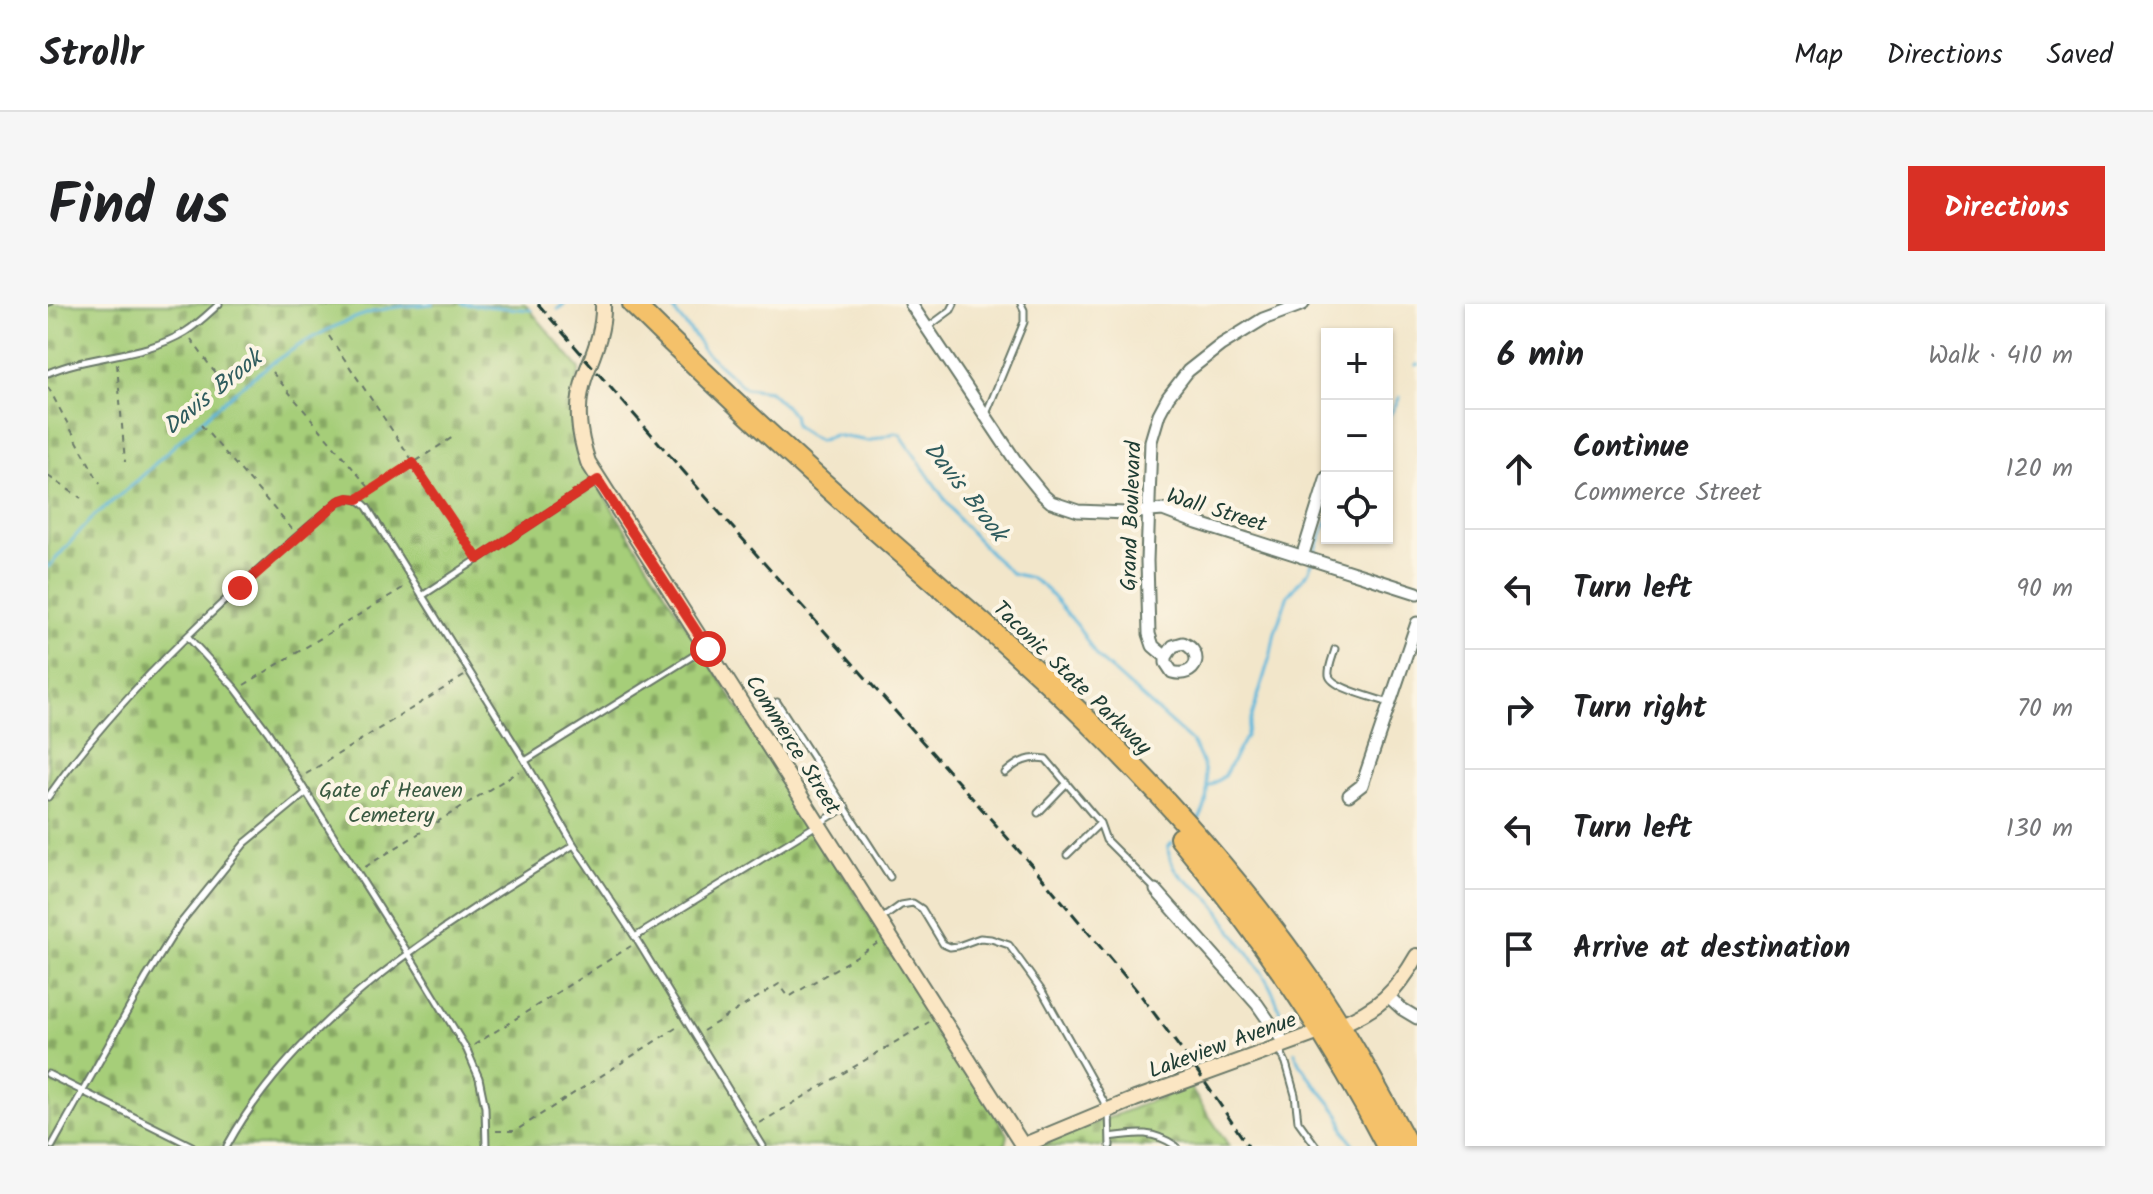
<!DOCTYPE html>
<html lang="en">
<head>
<meta charset="utf-8">
<style>
  :root { --surface:#fff; --page:#f6f6f6; --text:#202124; --muted:#757577; --line:#e0e0e0; --accent:#d93025 }
  body { margin:0; font-family:Kalam,sans-serif; background:var(--page); color:var(--text) }
  .controls { position:absolute; right:24px; top:24px; display:grid; overflow:hidden; border-radius:0px; box-shadow:0 2px 6px #0004 }
  .controls button { width:72px; height:72px; display:grid; place-items:center; padding:0; border:0; border-bottom:2px solid var(--line); background:var(--surface); color:var(--text); font:40px sans-serif }
  .stop { position:absolute; width:24px; height:24px; margin:-18px; border:6px solid #d93025; border-radius:50%; background:#fff }
  .stop.end { background:#d93025; border-color:#fff; box-shadow:0 2px 8px #0008 }
  .list { margin:0; padding:0; list-style:none }
  h2 { display:flex; justify-content:space-between; align-items:center; height:104px; margin:0; padding:0 32px; font-size:34px }
  h2 small { font-size:26px; font-weight:400; color:var(--muted) }
  .list li { display:grid; grid-template-columns:52px 1fr auto; gap:24px; align-items:center; box-sizing:border-box; height:120px; padding:0 32px; border-top:2px solid var(--line) }
  .list b { display:block; font-size:30px; white-space:nowrap }
  .list p { margin:0; font-size:26px; white-space:nowrap; color:var(--muted) }
  .list em { font-size:26px; font-style:normal; color:var(--muted) }
  .icon { flex:none; width:44px; height:44px; fill:none; stroke:currentColor; stroke-width:2; stroke-linecap:round; stroke-linejoin:round }
  .map { position:relative; flex:none; width:1369px; height:842px; overflow:hidden; border-radius:0px }
  header { display:flex; align-items:center; gap:48px; box-sizing:border-box; height:112px; padding:0 40px; background:var(--surface); border-bottom:2px solid var(--line) }
  header strong { font-size:38px }
  nav { display:flex; gap:44px; margin-inline-start:auto; font-size:28px }
  .intro { display:flex; align-items:center; justify-content:space-between; box-sizing:border-box; height:192px; padding:0 48px }
  h1 { margin:0; font-size:56px }
  .button { padding:20px 36px; border-radius:0px; background:var(--accent); color:#fff; font-size:28px; font-weight:700 }
  main { display:flex; gap:48px; padding:0 48px }
  aside { flex:1; background:var(--surface); border-radius:0px; box-shadow:0 2px 6px #0004 }
  .map>svg:first-child { display:block }
  .cemetery { fill:url(#cemetery-stones); stroke:#628656; stroke-width:2 }
  .lines { fill:none; stroke-linecap:round; stroke-linejoin:round }
  .stream { stroke:#5eb7db; stroke-width:3 }
  .lane-casing { stroke:#697868; stroke-width:9 }
  .street-casing { stroke:#697868; stroke-width:15 }
  .secondary-casing { stroke:#697868; stroke-width:18 }
  .highway-casing { stroke:#697868; stroke-width:24 }
  .path { stroke:#697868; stroke-width:2; stroke-dasharray:6 6; stroke-linecap:butt }
  .lane { stroke:#fff; stroke-width:5 }
  .street { stroke:#fff; stroke-width:11 }
  .secondary { stroke:#fbe6c3; stroke-width:14 }
  .highway { stroke:#f4c16a; stroke-width:20 }
  .rail { stroke:#1f3d34; stroke-width:3; stroke-dasharray:12 6; stroke-linecap:butt }
  .route { stroke:#d93025; stroke-width:10 }
  .labels { text-anchor:middle; stroke-width:8; stroke-linejoin:round; paint-order:stroke }
  .street-label { font-size:22px; fill:#1f3d34; stroke:#fcf5e5 }
  .park-label { font-size:22px; fill:#3a5a42; stroke:#fcf5e5 }
  .water-label { font-size:24px; font-style:italic; fill:#2f5c5e; stroke:#fcf5e5 }
</style>
</head>
<body>
<header>
<strong>Strollr</strong>
<nav><a>Map</a><a>Directions</a><a>Saved</a></nav>
</header>
<div class="intro"><h1>Find us</h1><a class="button">Directions</a></div>
<main>
<div class="map">
<svg width="1369" height="842" viewBox="0 0 1369 842">
  <defs>
    <pattern id="cemetery-stones" width="16" height="16" patternUnits="userSpaceOnUse" patternTransform="scale(2)"><rect width="16" height="16" fill="#a6ce79"/><path d="M2 7V4a2 2 0 0 1 4 0v3zM10 15v-3a2 2 0 0 1 4 0v3z" fill="#87a864"/></pattern>
  </defs>
  <rect width="100%" height="100%" fill="#fcf5e5"/>
  <filter id="ink" filterUnits="userSpaceOnUse"><feTurbulence type="fractalNoise" baseFrequency=".0125" numOctaves="2"/><feDisplacementMap in="SourceGraphic" scale="16" xChannelSelector="R" yChannelSelector="G"/><feConvolveMatrix kernelMatrix="1 2 1 2 8 2 1 2 1" color-interpolation-filters="sRGB"/></filter>
  <filter id="wash" filterUnits="userSpaceOnUse"><feTurbulence type="fractalNoise" baseFrequency=".006" numOctaves="4" result="noise"/><feDisplacementMap in="SourceGraphic" scale="32" xChannelSelector="R" yChannelSelector="G"/><feGaussianBlur stdDeviation="1.8" result="paint"/><feColorMatrix in="noise" values="0 0 0 0 0 0 0 0 0 0 0 0 0 0 0 0 0 1.4 0 .05"/><feComposite in="paint" operator="in"/></filter>
  <g filter="url(#wash)">
    <rect width="100%" height="100%" fill="#f2e6ca"/>
    <path class="cemetery" d="M 0,0 L 477,0 L 532,65 C 524,97 522,120 531,152 L 960,831 L 958,840 L 953,842 L 0,842 Z
      M 1141,782 L 1181,842 L 990,842 Z"/>
    <g class="lines">
      <path class="stream" d="M 414,0 L 483,6
        M 623,0 C 630,18 648,28 655,46 L 697,84 L 721,87 L 745,110 L 747,122 L 771,137 L 786,131 L 821,137 L 847,129 L 852,130 L 911,216 L 951,258 L 963,269 L 983,274 L 997,284 L 1030,322 L 1048,352 L 1143,437 C 1158,458 1167,496 1149,518
        M 510,5 L 516,0
        M 1368,61 L 1369,60
        M 1339,116 L 1352,93
        M 1267,248 L 1279,217
        M 0,263 C 16,247 29,229 45,213 C 59,201 74,190 88,178 C 156,113 233,36 324,8 C 343,2 365,2 385,0
        M 1160,483 L 1176,472 L 1198,432 L 1223,349 L 1227,328 L 1240,291 L 1260,268 L 1264,259
        M 1124,539 L 1120,543 C 1122,574 1143,576 1161,594 C 1170,603 1176,615 1183,625 C 1204,654 1228,682 1234,717
        M 1247,748 C 1257,774 1278,790 1292,812 C 1293,815 1295,822 1296,825 C 1298,831 1302,836 1306,842"/>
    </g>
  </g>
  <g filter="url(#ink)">
    <g class="lines">
      <defs>
        <path id="lane" d="M 880,23 L 903,6 L 906,0
          M 0,69 C 44,50 96,53 137,28 C 150,20 161,9 171,0
          M 938,110 L 976,18 L 976,6 L 973,0
          M 374,292 L 550,176
          M 140,333 L 188,385 L 220,428 L 360,649 L 419,746 L 431,774 L 437,803 L 438,842
          M 1287,345 C 1285,353 1280,363 1281,371 C 1283,384 1328,394 1341,399
          M 729,398 L 842,573
          M 477,457 L 648,350
          M 957,469 C 969,458 981,452 998,455 L 1052,519 L 1058,536 L 1107,585
          M 0,493 C 77,382 188,283 291,197 C 304,192 310,194 319,203 L 477,457 L 526,541 L 587,633 L 715,842
          M 990,509 L 1019,479
          M 1019,551 L 1052,519
          M 832,616 L 853,601 L 865,599 L 874,605 L 895,640 L 902,643 L 910,642 L 932,634 L 943,635 L 961,641 L 994,687 L 1061,807 L 1062,842
          M 587,633 L 798,503
          M 1231,744 L 1238,759 L 1247,791 L 1250,817 L 1268,842
          M 0,770 L 144,842
          M 1062,833 C 1089,829 1104,826 1128,842
          M 4,842 L 98,674 L 131,621 L 197,539 L 259,488
          M 179,842 C 251,709 402,618 526,541"/>
        <path id="street" d="M 863,0 L 969,159 L 995,191 L 1003,198 L 1030,207 L 1078,209 L 1115,206 L 1149,219 L 1369,289
          M 1254,253 L 1279,173
          M 1118,353 L 1125,342 L 1135,339 C 1158,349 1148,375 1124,368 L 1118,359 L 1118,353 L 1105,342 L 1101,330 L 1099,257 L 1103,137 L 1111,110 L 1120,93 L 1140,67 L 1173,41 L 1215,15 L 1255,0
          M 1301,491 L 1314,481 L 1369,319
          M 1108,586 L 1209,700 L 1237,740
          M 1341,693 L 1354,705 L 1369,714"/>
        <path id="secondary" d="M 555,0 C 556,27 546,48 537,72 C 527,102 530,128 540,158 L 975,842
          M 974,842 L 1087,795 L 1291,721 C 1330,705 1348,689 1369,652"/>
        <path id="highway" d="M 585,0 C 661,75 739,148 820,219 C 900,290 983,358 1058,435 C 1133,510 1204,592 1265,680 C 1300,731 1330,787 1360,842
          M 1132,534 C 1213,631 1281,730 1339,842"/>
      </defs>
      <use href="#lane" class="lane-casing"/>
      <use href="#street" class="street-casing"/>
      <use href="#secondary" class="secondary-casing"/>
      <use href="#highway" class="highway-casing"/>
      <path class="path" d="M 277,0 L 281,2
        M 0,2 L 6,0
        M 281,32 L 425,247
        M 143,35 L 172,76
        M 69,60 L 77,158
        M 224,68 L 323,186
        M 0,83 L 52,180
        M 153,121 L 244,225
        M 0,172 L 33,194
        M 318,190 L 408,131
        M 196,381 L 358,282
        M 258,470 L 416,372
        M 317,563 L 471,467
        M 655,727 L 731,680 L 741,693 L 830,639
        M 426,741 L 583,642
        M 712,819 L 881,718
        M 448,827 L 467,827 L 631,722"/>
      <use href="#lane" class="lane"/>
      <use href="#street" class="street"/>
      <use href="#secondary" class="secondary"/>
      <use href="#highway" class="highway"/>
      <path class="rail" d="M 490,0 L 677,215 L 987,565 L 1091,689 L 1152,771 L 1200,842"/>
    </g>
  </g>
  <g class="lines" filter="url(#ink)">
    <path class="route" d="M 192,284 L 291,197 L 300,194 L 310,195 L 365,159 L 430,255 L 550,176 L 660,345"/>
  </g>
  <g class="labels">
    <g class="street-label">
      <text transform="translate(1169 205) rotate(17)" y="8">Wall Street</text>
      <text transform="translate(1082 212) rotate(-88)" y="8">Grand Boulevard</text>
      <text transform="translate(1025 373) rotate(44)" y="8">Taconic State Parkway</text>
      <text transform="translate(746 440) rotate(58)" y="8">Commerce Street</text>
      <text transform="translate(1174 740) rotate(-20)" y="8">Lakeview Avenue</text>
    </g>
    <g class="park-label">
      <text x="343" y="493">Gate of Heaven<tspan x="343" dy="25">Cemetery</tspan></text>
    </g>
    <g class="water-label">
      <text transform="translate(164 88) rotate(-39)" y="8">Davis Brook</text>
      <text transform="translate(918 187) rotate(52)" y="8">Davis Brook</text>
    </g>
  </g>
</svg>
<div class="controls">
<button>+</button>
<button>−</button>
<button><svg class="icon" aria-label="locate" viewBox="0 0 24 24"><circle cx="12" cy="12" r="6"/><path d="M12 2v4M12 18v4M2 12h4M18 12h4"/></svg></button>
</div>
<div class="stop" style="left:660px;top:345px"></div>
<div class="stop end" style="left:192px;top:284px"></div>
</div>
<aside>
<h2>6 min<small>Walk · 410 m</small></h2>
<ul class="list">
<li><svg class="icon" aria-label="ahead" viewBox="0 0 24 24"><path d="M12 20V5M6 11l6-6 6 6"/></svg><div><b>Continue</b><p>Commerce Street</p></div><em>120 m</em></li>
<li><svg class="icon" aria-label="left" viewBox="0 0 24 24"><path d="M17 20v-9H6M10 6l-5 5 5 5"/></svg><div><b>Turn left</b></div><em>90 m</em></li>
<li><svg class="icon" aria-label="right" viewBox="0 0 24 24"><path d="M7 20v-9h11M14 6l5 5-5 5"/></svg><div><b>Turn right</b></div><em>70 m</em></li>
<li><svg class="icon" aria-label="left" viewBox="0 0 24 24"><path d="M17 20v-9H6M10 6l-5 5 5 5"/></svg><div><b>Turn left</b></div><em>130 m</em></li>
<li><svg class="icon" aria-label="arrive" viewBox="0 0 24 24"><path d="M6 21V4h12l-3 4 3 4H6"/></svg><div><b>Arrive at destination</b></div></li>
</ul>
</aside>
</main>
</body>
</html>
